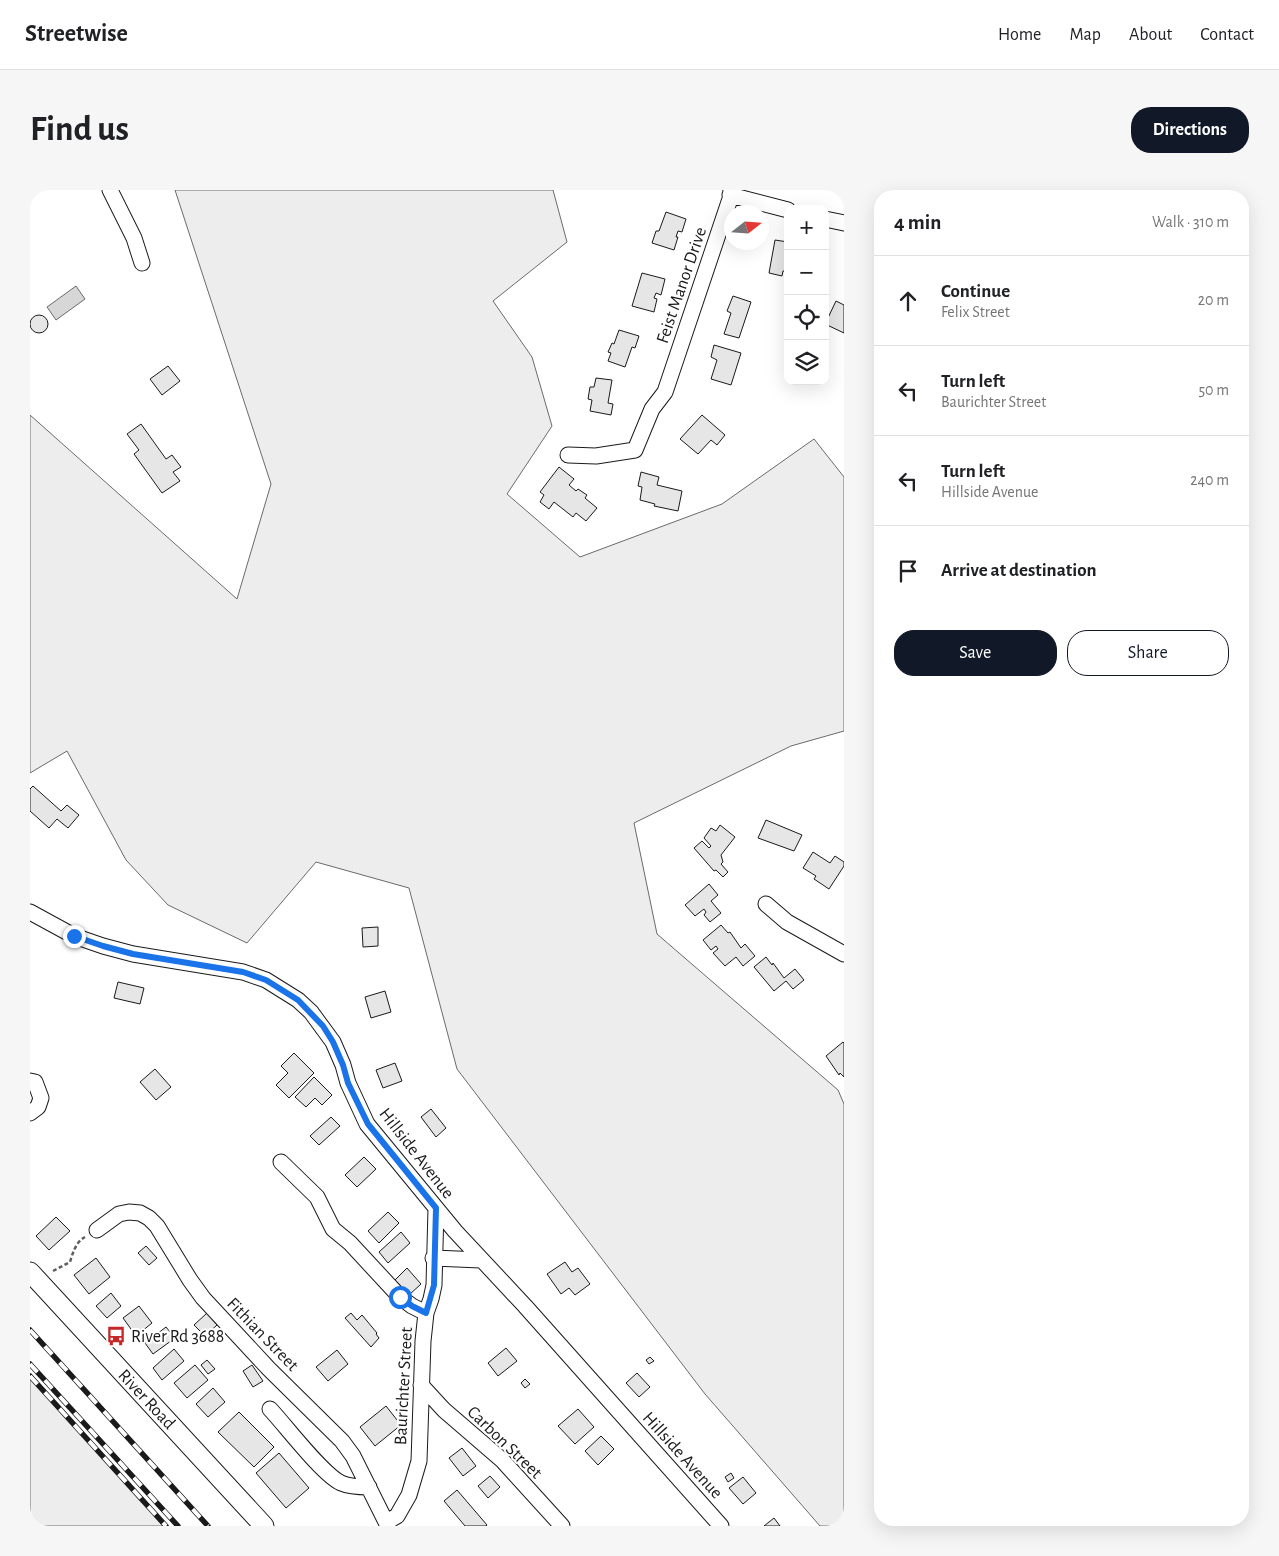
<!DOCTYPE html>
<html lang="en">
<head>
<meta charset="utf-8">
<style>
  :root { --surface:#fff; --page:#f6f6f6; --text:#202124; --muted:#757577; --line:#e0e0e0; --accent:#111827 }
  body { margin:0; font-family:"Alegreya Sans",sans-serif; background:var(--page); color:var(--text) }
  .controls { position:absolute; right:15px; top:15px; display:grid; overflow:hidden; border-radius:10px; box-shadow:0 5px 20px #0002 }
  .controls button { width:45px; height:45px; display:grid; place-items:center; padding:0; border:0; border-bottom:1px solid var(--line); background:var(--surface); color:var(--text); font:25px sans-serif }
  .compass { position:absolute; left:694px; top:15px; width:45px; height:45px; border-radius:50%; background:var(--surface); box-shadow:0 5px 20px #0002; rotate:73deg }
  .stop { position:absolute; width:15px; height:15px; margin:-11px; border:4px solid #1a73e8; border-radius:50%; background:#fff }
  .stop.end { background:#1a73e8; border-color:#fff; box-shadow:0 1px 5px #0008 }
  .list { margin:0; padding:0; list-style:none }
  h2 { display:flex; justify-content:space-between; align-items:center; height:65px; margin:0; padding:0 20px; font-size:21px }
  h2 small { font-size:16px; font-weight:400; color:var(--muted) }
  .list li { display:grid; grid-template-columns:32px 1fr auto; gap:15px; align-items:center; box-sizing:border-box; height:90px; padding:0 20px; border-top:1px solid var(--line) }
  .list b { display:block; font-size:19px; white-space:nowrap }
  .list p { margin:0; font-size:16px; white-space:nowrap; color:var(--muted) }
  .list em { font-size:16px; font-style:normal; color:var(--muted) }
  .actions { display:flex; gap:10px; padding:15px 20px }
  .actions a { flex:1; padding:11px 0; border:1px solid var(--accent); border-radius:20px; text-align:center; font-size:18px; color:var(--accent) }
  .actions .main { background:var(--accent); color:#fff }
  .icon { flex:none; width:28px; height:28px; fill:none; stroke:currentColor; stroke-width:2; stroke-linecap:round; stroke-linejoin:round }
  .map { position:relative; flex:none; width:814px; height:1336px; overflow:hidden; border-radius:20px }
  header { display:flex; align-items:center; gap:30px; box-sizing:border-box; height:70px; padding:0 25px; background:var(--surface); border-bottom:1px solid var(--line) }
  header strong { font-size:24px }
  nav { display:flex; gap:28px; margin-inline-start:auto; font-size:18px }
  .intro { display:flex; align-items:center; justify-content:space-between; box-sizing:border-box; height:120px; padding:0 30px }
  h1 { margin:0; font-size:35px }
  .button { padding:12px 22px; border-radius:20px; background:var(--accent); color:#fff; font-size:18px; font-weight:700 }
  main { display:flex; gap:30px; padding:0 30px }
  aside { flex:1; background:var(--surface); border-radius:20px; box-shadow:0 5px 20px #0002 }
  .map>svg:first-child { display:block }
  .green { fill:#ededed; stroke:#6a6a6a }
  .water { fill:#d7d7d7; stroke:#6a6a6a }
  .building { fill:#e6e6e6; stroke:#1a1a1a }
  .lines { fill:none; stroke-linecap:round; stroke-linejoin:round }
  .minor-casing { stroke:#1a1a1a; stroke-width:17 }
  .major-casing { stroke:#1a1a1a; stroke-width:21 }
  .path { stroke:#5f5f5f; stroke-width:2.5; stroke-dasharray:4 2.5; stroke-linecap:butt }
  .minor { stroke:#fff; stroke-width:15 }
  .major { stroke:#fff; stroke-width:19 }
  .rail-casing { stroke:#1a1a1a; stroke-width:5.5 }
  .rail { stroke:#fff; stroke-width:4; stroke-dasharray:11; stroke-linecap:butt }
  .route { stroke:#1a73e8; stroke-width:6 }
  .labels { text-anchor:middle; stroke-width:4; stroke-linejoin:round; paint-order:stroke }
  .street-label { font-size:18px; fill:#1a1a1a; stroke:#fff }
  .poi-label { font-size:18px; fill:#1a1a1a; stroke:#fff; text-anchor:start }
</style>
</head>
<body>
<header>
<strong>Streetwise</strong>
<nav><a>Home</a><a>Map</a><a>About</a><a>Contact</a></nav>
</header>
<div class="intro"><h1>Find us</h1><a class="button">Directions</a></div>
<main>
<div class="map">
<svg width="814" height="1336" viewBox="0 0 814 1336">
  <rect width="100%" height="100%" fill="#fff"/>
  <path class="green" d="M 145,0 L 523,0 L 537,52 L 463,111 L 502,167 L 522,236 L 477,304 L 550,367 L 692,314 L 784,249 L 814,287 L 814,541 L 761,556 L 604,633 L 627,744 L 808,900 L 814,914 L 814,1336 L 790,1336 L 675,1204 L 427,879 L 379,698 L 286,672 L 217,753 L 138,715 L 96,670 L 37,561 L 0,583 L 0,225 L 207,409 L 241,294 Z
    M 0,1186 L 136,1336 L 0,1336 Z"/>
  <path class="water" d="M 46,96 L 55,109 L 26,130 L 17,117 Z"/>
  <path class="building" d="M 636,22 L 656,29 L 652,42 L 648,41 L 646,47 L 648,47 L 644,60 L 622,53 L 626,41 L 629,41 Z
    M 745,50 L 758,52 L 758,81 L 753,81 L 752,86 L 739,83 Z
    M 612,83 L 635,89 L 631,105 L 626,103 L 624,108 L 627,109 L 624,122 L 602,116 Z
    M 703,106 L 721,112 L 709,148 L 694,144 L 701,123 L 697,121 Z
    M 806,111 L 814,115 L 814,143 L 795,134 Z
    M0 134a9 9 0 1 1 18 0a9 9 0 1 1-18 0Z
    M 589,140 L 609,146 L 605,158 L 602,157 L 595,177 L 578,171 L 581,163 L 578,162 L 582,153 L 584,154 Z
    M 684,155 L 711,163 L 701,195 L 681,189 L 687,170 L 681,167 Z
    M 138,176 L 150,191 L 132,205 L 120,189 Z
    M 566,188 L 582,190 L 578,213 L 583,214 L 581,225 L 560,221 L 562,210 L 558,209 L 560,197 L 564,197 Z
    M 672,225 L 695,245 L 687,255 L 681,250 L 668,264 L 650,249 Z
    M 111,234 L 136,269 L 142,265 L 151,277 L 143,282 L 150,291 L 132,303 L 104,264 L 109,260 L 97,244 Z
    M 529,277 L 544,289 L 539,295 L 546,301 L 548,299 L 557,305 L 555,308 L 567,318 L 556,331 L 546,323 L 543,327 L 524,312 L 519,319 L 510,312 L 514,305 L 510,302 Z
    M 611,282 L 629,287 L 627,295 L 652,301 L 648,321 L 624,316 L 625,314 L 610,310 L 612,297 L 608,296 Z
    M 3,596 L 31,621 L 37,615 L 49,625 L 38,638 L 27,629 L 19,638 L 0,621 L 0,599 Z
    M 736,630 L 772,645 L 764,661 L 728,648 Z
    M 690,635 L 705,647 L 691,665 L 693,672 L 691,674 L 698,682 L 693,687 L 686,680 L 684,681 L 664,658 L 672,651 L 679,658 L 681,656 L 674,648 L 681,638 L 686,641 Z
    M 783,662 L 800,673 L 805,666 L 814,672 L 814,676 L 799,699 L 784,689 L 786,686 L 773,678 Z
    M 679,694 L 688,705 L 681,711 L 691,723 L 680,732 L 674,725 L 676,722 L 674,719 L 665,726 L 655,715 Z
    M 691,735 L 698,743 L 700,742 L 711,758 L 715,754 L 725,766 L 713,776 L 706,767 L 695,776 L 683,763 L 688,759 L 686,756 L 681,760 L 673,750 Z
    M 348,737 L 348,756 L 333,757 L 332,738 Z
    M 736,767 L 742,775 L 743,773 L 754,788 L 765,779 L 774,790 L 763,799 L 756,791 L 744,801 L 724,777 Z
    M 88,792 L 114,798 L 110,814 L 84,808 Z
    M 355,801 L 361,822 L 341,828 L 335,807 Z
    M 813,852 L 814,853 L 814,887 L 810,883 L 809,885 L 796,866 Z
    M 264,863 L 284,883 L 259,908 L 246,895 L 258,883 L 251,876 Z
    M 365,873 L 372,891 L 353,898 L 346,880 Z
    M 125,879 L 141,897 L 126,910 L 110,892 Z
    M 284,887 L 302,905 L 292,915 L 285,908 L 276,917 L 265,907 Z
    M 401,919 L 416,938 L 406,947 L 391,927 Z
    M 301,927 L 310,936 L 289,955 L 280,946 Z
    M 334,967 L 346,979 L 327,997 L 315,985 Z
    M 358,1022 L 369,1033 L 349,1053 L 338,1041 Z
    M 26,1027 L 40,1041 L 19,1060 L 6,1046 Z
    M 371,1042 L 380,1053 L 358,1073 L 349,1062 Z
    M 116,1056 L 127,1068 L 119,1075 L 108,1063 Z
    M 66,1068 L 80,1087 L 59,1104 L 44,1085 Z
    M 535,1072 L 542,1082 L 548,1078 L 560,1094 L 545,1105 L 539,1098 L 531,1104 L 517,1084 Z
    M 377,1078 L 391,1094 L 379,1105 L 365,1090 Z
    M 81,1103 L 91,1116 L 77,1128 L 66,1116 Z
    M 109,1116 L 122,1133 L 106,1146 L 93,1128 Z
    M 177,1123 L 187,1135 L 175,1146 L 164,1135 Z
    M 321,1123 L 327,1130 L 332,1125 L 347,1143 L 346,1144 L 349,1148 L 341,1157 L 315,1128 Z
    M 136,1137 L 145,1148 L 123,1164 L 115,1153 Z
    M 476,1158 L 487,1171 L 468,1186 L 458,1173 Z
    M 144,1159 L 154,1171 L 132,1190 L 123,1178 Z
    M 307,1160 L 318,1174 L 298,1191 L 286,1177 Z
    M 620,1167 L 624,1171 L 619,1174 L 616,1170 Z
    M 177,1170 L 185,1179 L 178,1184 L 171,1175 Z
    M 165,1175 L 178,1190 L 157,1208 L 144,1193 Z
    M 222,1175 L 233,1191 L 223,1197 L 213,1181 Z
    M 607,1183 L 620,1197 L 609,1207 L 596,1193 Z
    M 495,1189 L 500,1194 L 495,1198 L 491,1193 Z
    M 183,1198 L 195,1212 L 178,1227 L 166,1214 Z
    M 356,1216 L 371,1235 L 345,1256 L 330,1237 Z
    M 548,1219 L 564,1237 L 545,1254 L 528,1236 Z
    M 209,1222 L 244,1257 L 224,1277 L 188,1242 Z
    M 571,1246 L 584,1259 L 568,1275 L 555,1261 Z
    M 432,1258 L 446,1276 L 433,1286 L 419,1268 Z
    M 249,1263 L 279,1298 L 256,1318 L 226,1283 Z
    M 701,1283 L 704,1288 L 698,1292 L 695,1287 Z
    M 460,1286 L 470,1297 L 458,1308 L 448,1296 Z
    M 713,1287 L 726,1303 L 713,1314 L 699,1298 Z
    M 427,1300 L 457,1335 L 456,1336 L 435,1336 L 414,1311 Z
    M 744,1328 L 750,1336 L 734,1336 Z"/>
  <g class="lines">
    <defs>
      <path id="minor" d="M 80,0 L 104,48 L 112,73
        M 700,5 L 758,20
        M 795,29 L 814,33
        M 538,265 L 566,266 L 605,260 L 622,219 L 635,202 L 700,9 L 701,0
        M 736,714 L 757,732 L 814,764
        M 0,722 L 44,746 L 73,756 L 103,764 L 213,782 L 236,790 L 268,810 L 281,822 L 303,852 L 313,875 L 318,893 L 337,934 L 425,1041 L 495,1116 L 691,1336
        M 0,891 L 5,892 L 11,908 L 8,917 L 0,923
        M 251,972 L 287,1007 L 303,1039 L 320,1053 L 370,1107 L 382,1116 L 396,1123
        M 67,1040 L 89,1024 L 99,1022 L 110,1023 L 119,1028 L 127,1036 L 160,1090 L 173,1108 L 239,1179 L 312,1251 L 323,1266 L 358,1336
        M 403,1068 L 451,1070
        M 391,1195 L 414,1220 L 472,1270 L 532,1336
        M 240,1219 C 256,1236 293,1285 311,1293 C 320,1297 330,1297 339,1297
        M 356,1332 L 367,1326 L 379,1305 L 389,1271 L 393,1151 L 396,1123 L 401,1109 L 404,1095 L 406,1018"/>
      <path id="major" d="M 0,1082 L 234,1336"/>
    </defs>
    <use href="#minor" class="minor-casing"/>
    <use href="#major" class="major-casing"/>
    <path class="path" d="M 23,1081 L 40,1072 C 43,1062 46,1052 55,1047"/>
    <use href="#minor" class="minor"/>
    <use href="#major" class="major"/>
    <defs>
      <path id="rail" d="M 0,1140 L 178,1336
        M 0,1174 L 148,1336
        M 0,1186 L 136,1336"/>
    </defs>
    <use href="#rail" class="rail-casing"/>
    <use href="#rail" class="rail"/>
  </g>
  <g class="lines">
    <path class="route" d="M 44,746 L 73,756 L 103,764 L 213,782 L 236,790 L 268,810 L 293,836 L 303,852 L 313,875 L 318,893 L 338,934 L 406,1018 L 404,1095 L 396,1123 L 382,1116 L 370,1107"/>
  </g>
  <defs>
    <symbol id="bus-bare" viewBox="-9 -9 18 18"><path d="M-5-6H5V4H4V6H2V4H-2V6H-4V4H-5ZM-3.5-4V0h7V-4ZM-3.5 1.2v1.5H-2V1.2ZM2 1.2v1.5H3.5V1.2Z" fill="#c62828" stroke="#fff" stroke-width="2.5" paint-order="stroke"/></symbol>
  </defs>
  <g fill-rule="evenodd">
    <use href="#bus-bare" x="72" y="1132" width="28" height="28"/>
  </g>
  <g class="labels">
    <g class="street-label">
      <text transform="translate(651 95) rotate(-71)" y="6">Feist Manor Drive</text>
      <text transform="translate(387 963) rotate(52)" y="6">Hillside Avenue</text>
      <text transform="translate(233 1144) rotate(46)" y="6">Fithian Street</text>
      <text transform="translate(373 1196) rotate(-87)" y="6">Baurichter Street</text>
      <text transform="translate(117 1209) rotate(47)" y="6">River Road</text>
      <text transform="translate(475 1252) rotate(44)" y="6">Carbon Street</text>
      <text transform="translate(653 1265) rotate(48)" y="6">Hillside Avenue</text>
    </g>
    <g class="poi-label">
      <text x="101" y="1152">River Rd 3688</text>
    </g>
  </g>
</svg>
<div class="controls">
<button>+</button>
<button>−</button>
<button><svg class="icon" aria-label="locate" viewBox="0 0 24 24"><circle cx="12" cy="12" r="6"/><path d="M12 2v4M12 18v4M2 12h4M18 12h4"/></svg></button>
<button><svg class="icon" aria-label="layers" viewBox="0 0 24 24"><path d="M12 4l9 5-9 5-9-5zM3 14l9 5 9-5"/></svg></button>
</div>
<svg class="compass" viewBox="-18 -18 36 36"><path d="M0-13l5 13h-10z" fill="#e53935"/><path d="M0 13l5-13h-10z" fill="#757577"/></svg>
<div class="stop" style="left:370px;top:1107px"></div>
<div class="stop end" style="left:44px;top:746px"></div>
</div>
<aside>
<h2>4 min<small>Walk · 310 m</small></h2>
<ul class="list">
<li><svg class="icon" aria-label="ahead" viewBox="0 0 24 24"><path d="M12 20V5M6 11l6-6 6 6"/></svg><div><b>Continue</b><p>Felix Street</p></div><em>20 m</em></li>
<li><svg class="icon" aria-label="left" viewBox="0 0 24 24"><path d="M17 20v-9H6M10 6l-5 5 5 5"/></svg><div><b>Turn left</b><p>Baurichter Street</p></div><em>50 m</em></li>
<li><svg class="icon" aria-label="left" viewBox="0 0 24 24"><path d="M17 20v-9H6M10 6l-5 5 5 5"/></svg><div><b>Turn left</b><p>Hillside Avenue</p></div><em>240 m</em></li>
<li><svg class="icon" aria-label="arrive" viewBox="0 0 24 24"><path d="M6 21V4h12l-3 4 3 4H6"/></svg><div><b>Arrive at destination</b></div></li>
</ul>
<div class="actions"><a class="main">Save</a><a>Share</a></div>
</aside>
</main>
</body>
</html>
